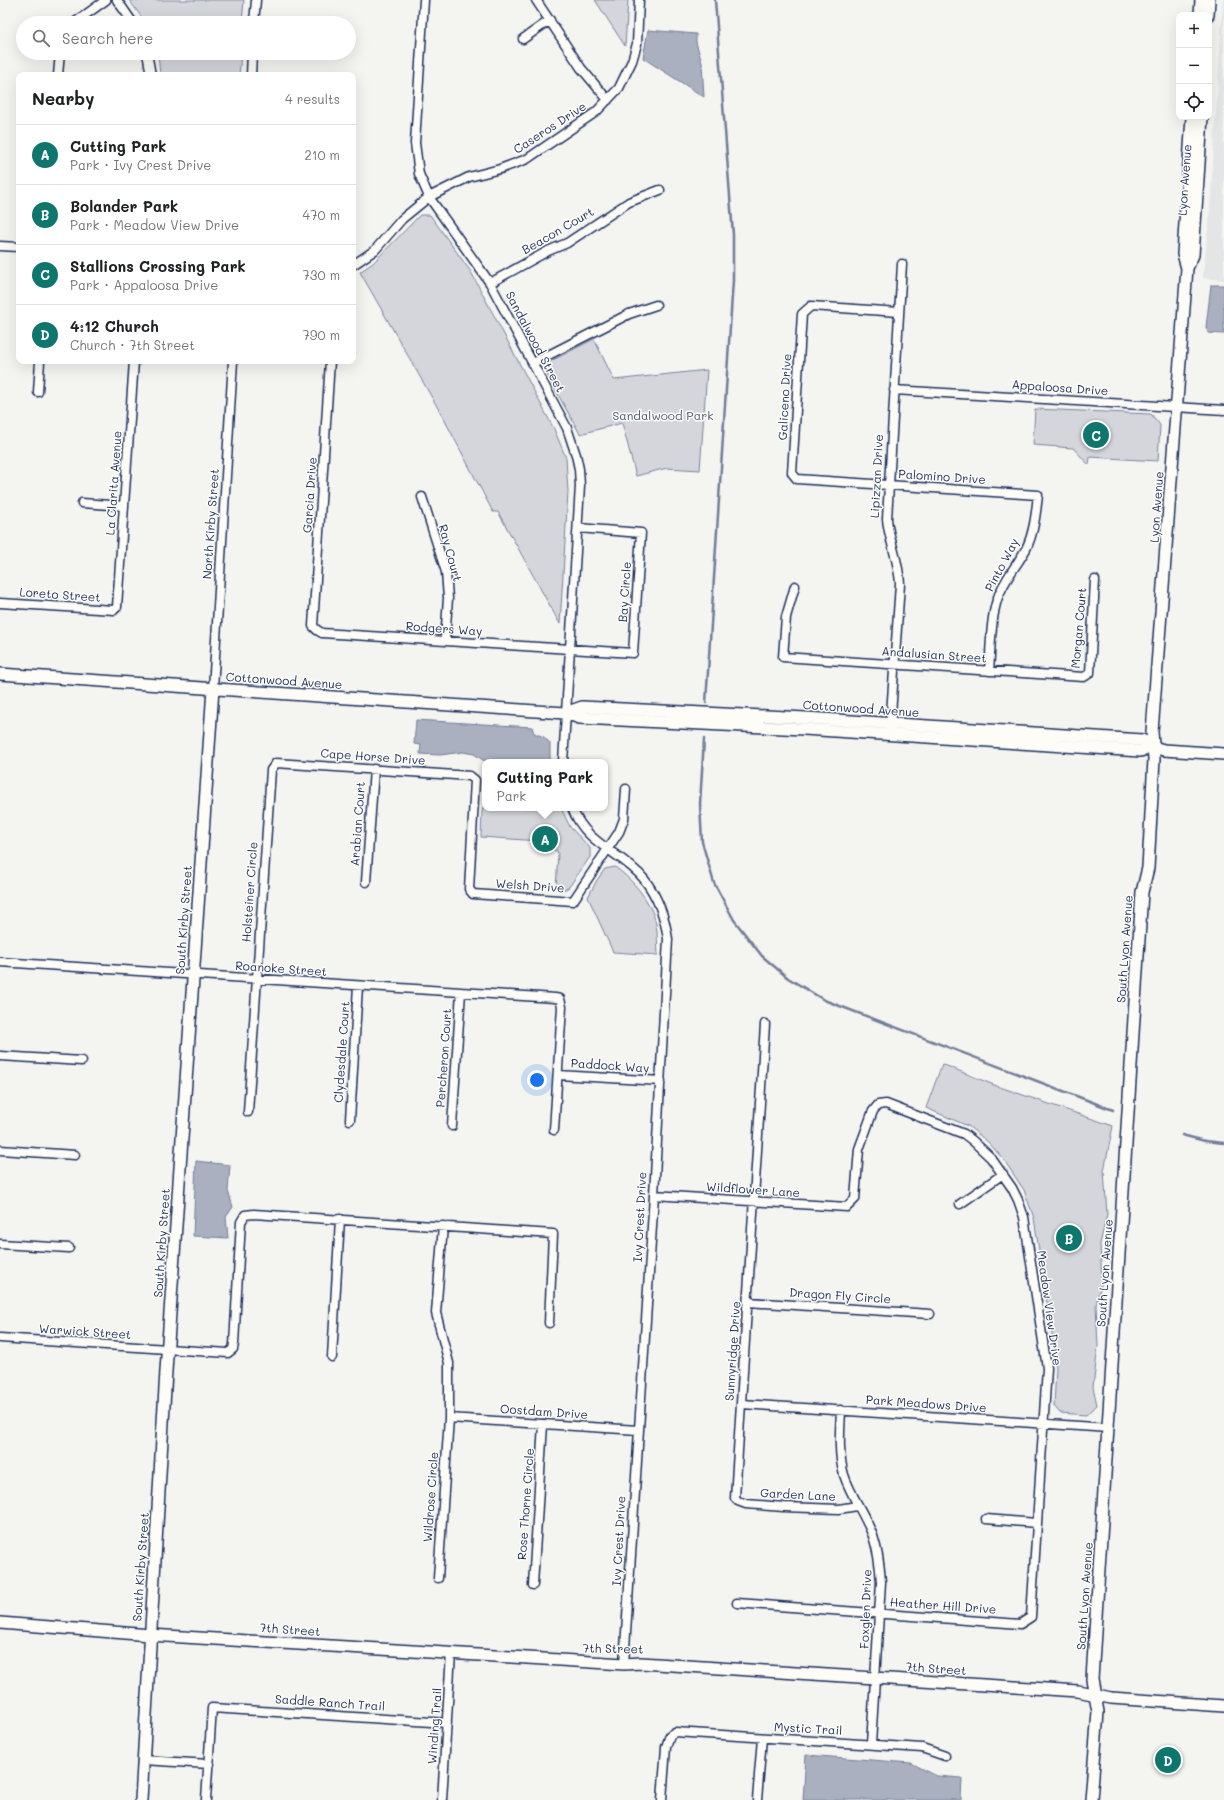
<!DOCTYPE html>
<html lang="en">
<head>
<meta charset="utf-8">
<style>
  :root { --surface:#fff; --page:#f2f2f2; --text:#202124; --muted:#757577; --line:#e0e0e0; --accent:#0f766e }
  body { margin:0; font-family:Mali,sans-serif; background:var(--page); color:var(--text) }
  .controls { position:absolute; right:12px; top:12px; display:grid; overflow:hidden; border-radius:8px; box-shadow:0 4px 16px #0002 }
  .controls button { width:36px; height:36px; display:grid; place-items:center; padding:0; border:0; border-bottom:1px solid var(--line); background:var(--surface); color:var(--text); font:20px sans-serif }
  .you { position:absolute; left:537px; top:1080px; width:14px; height:14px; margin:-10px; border:3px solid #fff; border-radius:50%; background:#1a73e8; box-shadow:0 0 0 6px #1a73e833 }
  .badge { display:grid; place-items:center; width:26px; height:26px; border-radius:50%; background:var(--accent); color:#fff; font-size:13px; font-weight:700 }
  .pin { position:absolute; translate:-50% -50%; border:2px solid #fff; box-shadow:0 1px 4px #0006 }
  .popup { position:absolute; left:482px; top:759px; width:126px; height:52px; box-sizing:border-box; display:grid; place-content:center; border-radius:8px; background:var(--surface); filter:drop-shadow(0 1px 3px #0005); font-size:13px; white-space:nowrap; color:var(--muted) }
  .popup b { font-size:15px; color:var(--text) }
  .popup::after { content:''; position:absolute; left:50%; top:100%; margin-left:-8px; border:8px solid transparent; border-top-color:var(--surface) }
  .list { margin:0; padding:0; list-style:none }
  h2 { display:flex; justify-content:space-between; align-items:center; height:52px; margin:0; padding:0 16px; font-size:17px }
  h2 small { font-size:13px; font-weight:400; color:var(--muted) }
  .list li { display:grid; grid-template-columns:26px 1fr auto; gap:12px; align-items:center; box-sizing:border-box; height:60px; padding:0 16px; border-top:1px solid var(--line) }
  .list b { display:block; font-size:15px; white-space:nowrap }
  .list p { margin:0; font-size:13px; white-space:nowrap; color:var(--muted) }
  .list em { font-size:13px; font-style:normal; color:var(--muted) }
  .icon { flex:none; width:22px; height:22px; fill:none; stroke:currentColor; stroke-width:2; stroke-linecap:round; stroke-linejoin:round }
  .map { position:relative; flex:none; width:1224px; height:1800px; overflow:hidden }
  .search { position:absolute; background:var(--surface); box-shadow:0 4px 16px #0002; left:16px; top:16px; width:340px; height:44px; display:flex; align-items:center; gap:10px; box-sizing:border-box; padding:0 14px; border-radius:22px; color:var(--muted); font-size:15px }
  .panel { position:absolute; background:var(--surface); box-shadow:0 4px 16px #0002; left:16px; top:72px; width:340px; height:292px; border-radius:8px }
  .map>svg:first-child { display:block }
  .built { fill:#e4e5e6 }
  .green { fill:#d4d6db; stroke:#78829c }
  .water { fill:#aab0bf; stroke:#717c98 }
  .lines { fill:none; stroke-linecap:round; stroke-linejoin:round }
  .stream { stroke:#717c98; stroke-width:2.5 }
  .street-casing { stroke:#1b2f5e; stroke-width:11 }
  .secondary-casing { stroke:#1b2f5e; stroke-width:14 }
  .street { stroke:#fdfcf7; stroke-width:8 }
  .secondary { stroke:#fdfcf7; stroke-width:11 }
  .labels { text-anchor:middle; stroke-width:3; stroke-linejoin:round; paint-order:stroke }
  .street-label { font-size:12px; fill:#1b2f5e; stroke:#fdfcf7 }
  .park-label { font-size:12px; fill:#49597d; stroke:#fdfcf7 }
</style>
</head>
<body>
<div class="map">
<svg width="1224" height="1800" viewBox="0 0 1224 1800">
  <rect width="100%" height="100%" fill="#f4f4f1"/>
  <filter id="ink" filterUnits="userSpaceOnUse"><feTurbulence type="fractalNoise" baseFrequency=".025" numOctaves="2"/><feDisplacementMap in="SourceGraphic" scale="8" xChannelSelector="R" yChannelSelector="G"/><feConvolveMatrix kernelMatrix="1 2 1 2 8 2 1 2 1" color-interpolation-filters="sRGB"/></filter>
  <g filter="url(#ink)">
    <path class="built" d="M 1223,0 L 1224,0 L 1224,280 L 1203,278 L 1210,209 Z"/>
    <path class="green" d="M 129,0 L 244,0 L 242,23 L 146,23 Z
      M 595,0 L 628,0 L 625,46 Z
      M 158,53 L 241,53 L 239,75 L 160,75 Z
      M 420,215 L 430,215 L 471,272 L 554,429 L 566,458 L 568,492 L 560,624 L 498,512 L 493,512 L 443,417 L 360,272 L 373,263 Z
      M 594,339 L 614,380 L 707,370 L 700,470 L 667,468 L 636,476 L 622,423 L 580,434 L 546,373 L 549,362 Z
      M 1035,409 L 1151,414 L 1160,425 L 1158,461 L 1090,457 L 1089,465 L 1073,448 L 1033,445 Z
      M 485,800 L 485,808 L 561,808 L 570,827 L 590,848 L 590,857 L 569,887 L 566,889 L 556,889 L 558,852 L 540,841 L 481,837 L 482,812 Z
      M 615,867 C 633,880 651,901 656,924 C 658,934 657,945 658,955 L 613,952 L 588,897 L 597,880 L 605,869 Z
      M 942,1064 L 994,1085 L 1113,1126 L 1104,1171 L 1107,1214 L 1100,1244 L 1102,1281 L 1096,1305 L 1098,1346 L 1093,1387 L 1097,1405 L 1086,1415 L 1060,1413 L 1054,1406 L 1056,1369 L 1055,1353 L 1034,1218 L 1024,1190 L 1004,1160 L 988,1142 L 968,1126 L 926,1108 Z"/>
    <path class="water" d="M 648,30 L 696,34 L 696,42 L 702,63 L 704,97 L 643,58 Z
      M 1211,285 L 1224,285 L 1224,334 L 1208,333 L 1206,327 Z
      M 416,720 L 532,727 L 534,733 L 544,737 L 550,743 L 550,762 L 486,762 L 474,754 L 463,752 L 440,755 L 420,754 L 421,745 L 414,744 Z
      M 196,1161 L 230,1165 L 228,1191 L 233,1207 L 226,1217 L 228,1238 L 193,1236 Z
      M 806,1755 L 911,1763 L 937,1776 L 962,1778 L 961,1800 L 803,1800 Z"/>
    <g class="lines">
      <path class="stream" d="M 706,703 L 733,280 L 733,235 L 715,0
        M 704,739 L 700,804 L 702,842 L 714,883 L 734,920 L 762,956 L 788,978 L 824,1000 L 1113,1110
        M 1182,1135 L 1205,1141 L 1224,1143"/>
      <defs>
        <path id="street" d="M 117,0 L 133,23
          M 424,0 L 415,143 L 419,174 L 429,197 L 490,283 L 567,428 L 576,455 L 579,469 L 580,486 L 563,762
          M 536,0 L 581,68 L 608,100
          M 74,23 L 106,0
          M 254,23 L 256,0
          M 523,39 L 550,20
          M 147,53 L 151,75
          M 58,75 L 60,53
          M 251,75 L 252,53
          M 0,246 L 19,247
          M 353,265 L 375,250 L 402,219 L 429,197 L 469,177 L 500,169 L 527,159 L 596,112 L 619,88 L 632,61 L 637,44 L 639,0
          M 490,283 L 548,251 L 567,243 L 629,202 L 660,190
          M 899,312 L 811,306 L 802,314 L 792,473 L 797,479 L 1038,495 C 1036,513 1034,533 1026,549 C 1016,567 1003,581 997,600 C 990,622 991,648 989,671
          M 330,361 L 313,626 L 317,630 L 322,633 L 633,653 L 641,533 L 578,528
          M 533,363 L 629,314 L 656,305
          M 894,390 L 1224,410
          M 38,392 L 40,361
          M 422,497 L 446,572 L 448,598 L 445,641
          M 82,503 L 124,506
          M 795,586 L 786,617 L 783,657 L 1084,677 L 1090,673 L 1095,580
          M 0,603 L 114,610 L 117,607 L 134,361
          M 213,689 L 233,361
          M 890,729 L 900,584 C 899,561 889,541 887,519 L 902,264
          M 572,808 C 587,846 622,852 644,879 C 658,897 665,917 668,939 L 654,1195 L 624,1664
          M 366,882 L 374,769
          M 0,962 L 555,998 L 560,999 L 562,1007 L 554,1130
          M 765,1024 L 735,1498 L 738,1501 L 746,1504 L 784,1507 L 839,1509 L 857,1506
          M 0,1056 L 82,1061
          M 558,1075 L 661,1081
          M 248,1112 L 271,770 L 276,763 L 470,776 L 475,780 L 469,889 L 473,894 L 573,901 L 619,832 L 624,819 L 626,789
          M 350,1120 L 358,986
          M 452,1126 L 461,992
          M 0,1150 L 75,1155
          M 654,1195 L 847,1207 L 855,1199 L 859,1149 L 873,1111 L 878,1105 L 886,1104 L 964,1134 L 973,1141 L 991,1158 L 1012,1188 L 1018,1200 L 1024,1217 L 1047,1368 L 1031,1617 L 1020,1624 L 737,1603
          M 960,1204 L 1003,1174
          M 0,1244 L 69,1248
          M 748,1302 L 930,1314
          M 0,1338 L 228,1353 L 233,1349 L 234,1344 L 241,1222 L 245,1215 L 254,1214 L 553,1234 L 549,1323
          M 332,1357 L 340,1219
          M 742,1404 L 1109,1428
          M 841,1410 C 840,1431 838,1454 844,1475 C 851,1496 865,1515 873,1536 C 878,1551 880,1566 881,1582 L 871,1744
          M 449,1418 L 638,1430
          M 986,1519 L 1037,1523
          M 438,1578 L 449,1418 L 449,1363 L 436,1313 L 443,1226
          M 533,1585 L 543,1424
          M 143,1760 L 209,1764
          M 206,1800 L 212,1708 L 447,1723
          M 442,1800 L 451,1653
          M 662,1800 L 666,1747 L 670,1735 L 675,1732 L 922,1748 L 945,1756
          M 757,1800 L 762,1738"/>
        <path id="secondary" d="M 1200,15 L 1201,0
          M 1208,15 L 1209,0
          M 1187,268 L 1183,254 L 1192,117
          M 0,674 L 565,713 L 580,718 L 804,729 L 1140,751 L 1153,747
          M 565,713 L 582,707 L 806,718 L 1142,740 L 1153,747 L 1164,750 L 1224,754
          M 0,1623 L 150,1635 L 624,1664 L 641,1663 L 1078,1691 L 1111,1698 L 1224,1706
          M 141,1800 L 166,1371 L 213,689
          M 1091,1800 L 1098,1712 L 1092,1679 L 1142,892 L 1148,868 L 1154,759 L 1152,732 L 1187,268 L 1193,255 L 1202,117"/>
      </defs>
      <use href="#street" class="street-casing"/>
      <use href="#secondary" class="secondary-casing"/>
      <use href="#street" class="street"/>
      <use href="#secondary" class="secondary"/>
    </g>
  </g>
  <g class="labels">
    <g class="street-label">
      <text transform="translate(550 128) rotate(-33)" y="4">Caseros Drive</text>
      <text transform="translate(1185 180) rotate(-86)" y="4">Lyon Avenue</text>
      <text transform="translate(558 231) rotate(-30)" y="4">Beacon Court</text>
      <text transform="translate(535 342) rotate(62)" y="4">Sandalwood Street</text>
      <text transform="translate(1060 388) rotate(4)" y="4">Appaloosa Drive</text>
      <text transform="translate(785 397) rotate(-87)" y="4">Galiceno Drive</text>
      <text transform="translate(877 476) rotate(-87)" y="4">Lipizzan Drive</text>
      <text transform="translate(942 477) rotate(4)" y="4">Palomino Drive</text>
      <text transform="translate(114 483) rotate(-86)" y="4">La Clarita Avenue</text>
      <text transform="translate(310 495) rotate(-86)" y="4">Garcia Drive</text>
      <text transform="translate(1157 507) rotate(-86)" y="4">Lyon Avenue</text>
      <text transform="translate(211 524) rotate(-86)" y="4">North Kirby Street</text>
      <text transform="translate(450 553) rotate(75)" y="4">Ray Court</text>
      <text transform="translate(1002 565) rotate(-62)" y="4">Pinto Way</text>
      <text transform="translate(625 592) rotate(-86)" y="4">Bay Circle</text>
      <text transform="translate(60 595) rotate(4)" y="4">Loreto Street</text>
      <text transform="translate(1079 628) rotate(-85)" y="4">Morgan Court</text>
      <text transform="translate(444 629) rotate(4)" y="4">Rodgers Way</text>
      <text transform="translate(934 655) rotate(4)" y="4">Andalusian Street</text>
      <text transform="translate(284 681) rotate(4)" y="4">Cottonwood Avenue</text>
      <text transform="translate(861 709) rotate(4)" y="4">Cottonwood Avenue</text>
      <text transform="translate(373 757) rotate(4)" y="4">Cape Horse Drive</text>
      <text transform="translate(358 824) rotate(-86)" y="4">Arabian Court</text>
      <text transform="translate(530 886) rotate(4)" y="4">Welsh Drive</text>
      <text transform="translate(250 892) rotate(-86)" y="4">Holsteiner Circle</text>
      <text transform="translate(184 920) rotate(-86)" y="4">South Kirby Street</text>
      <text transform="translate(1125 949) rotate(-86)" y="4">South Lyon Avenue</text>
      <text transform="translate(281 969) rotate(4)" y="4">Roanoke Street</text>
      <text transform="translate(342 1052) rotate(-86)" y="4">Clydesdale Court</text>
      <text transform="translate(444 1058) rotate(-86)" y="4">Percheron Court</text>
      <text transform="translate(610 1066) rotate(4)" y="4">Paddock Way</text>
      <text transform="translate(753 1190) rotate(4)" y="4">Wildflower Lane</text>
      <text transform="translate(640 1217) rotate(-87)" y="4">Ivy Crest Drive</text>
      <text transform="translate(162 1243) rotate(-86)" y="4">South Kirby Street</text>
      <text transform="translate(1105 1273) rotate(-86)" y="4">South Lyon Avenue</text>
      <text transform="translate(840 1296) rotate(4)" y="4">Dragon Fly Circle</text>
      <text transform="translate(1049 1308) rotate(82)" y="4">Meadow View Drive</text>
      <text transform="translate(85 1332) rotate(4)" y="4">Warwick Street</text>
      <text transform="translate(733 1351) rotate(-86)" y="4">Sunnyridge Drive</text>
      <text transform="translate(926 1404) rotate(4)" y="4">Park Meadows Drive</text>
      <text transform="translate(544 1412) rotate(4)" y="4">Oostdam Drive</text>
      <text transform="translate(798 1495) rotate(3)" y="4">Garden Lane</text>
      <text transform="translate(431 1497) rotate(-86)" y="4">Wildrose Circle</text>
      <text transform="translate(526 1504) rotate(-86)" y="4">Rose Thorne Circle</text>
      <text transform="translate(619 1541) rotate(-87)" y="4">Ivy Crest Drive</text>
      <text transform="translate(141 1567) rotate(-86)" y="4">South Kirby Street</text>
      <text transform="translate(1085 1596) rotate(-86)" y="4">South Lyon Avenue</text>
      <text transform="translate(943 1606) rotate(4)" y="4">Heather Hill Drive</text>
      <text transform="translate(866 1609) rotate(-88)" y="4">Foxglen Drive</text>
      <text transform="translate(290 1630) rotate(4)" y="4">7th Street</text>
      <text transform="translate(613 1649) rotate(1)" y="4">7th Street</text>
      <text transform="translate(936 1669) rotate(4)" y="4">7th Street</text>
      <text transform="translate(330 1703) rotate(4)" y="4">Saddle Ranch Trail</text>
      <text transform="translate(435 1726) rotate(-86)" y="4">Winding Trail</text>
      <text transform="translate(808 1729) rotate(3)" y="4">Mystic Trail</text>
    </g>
    <g class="park-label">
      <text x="663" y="420">Sandalwood Park</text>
    </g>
  </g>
</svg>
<div class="controls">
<button>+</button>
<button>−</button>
<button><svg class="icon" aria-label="locate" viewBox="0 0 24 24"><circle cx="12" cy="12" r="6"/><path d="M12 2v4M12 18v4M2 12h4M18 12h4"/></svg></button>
</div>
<div class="you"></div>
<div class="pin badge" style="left:545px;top:839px">A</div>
<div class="popup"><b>Cutting Park</b>Park</div>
<div class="pin badge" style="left:1069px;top:1238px">B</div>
<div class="pin badge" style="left:1096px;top:435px">C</div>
<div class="pin badge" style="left:1168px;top:1760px">D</div>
<div class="search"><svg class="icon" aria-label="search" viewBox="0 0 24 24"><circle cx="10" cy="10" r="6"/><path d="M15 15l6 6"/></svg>Search here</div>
<section class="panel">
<h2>Nearby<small>4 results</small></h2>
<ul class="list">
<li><span class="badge">A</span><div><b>Cutting Park</b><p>Park · Ivy Crest Drive</p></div><em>210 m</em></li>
<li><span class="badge">B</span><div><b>Bolander Park</b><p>Park · Meadow View Drive</p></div><em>470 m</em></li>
<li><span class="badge">C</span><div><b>Stallions Crossing Park</b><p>Park · Appaloosa Drive</p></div><em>730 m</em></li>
<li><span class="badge">D</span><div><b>4:12 Church</b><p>Church · 7th Street</p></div><em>790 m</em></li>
</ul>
</section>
</div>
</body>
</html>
